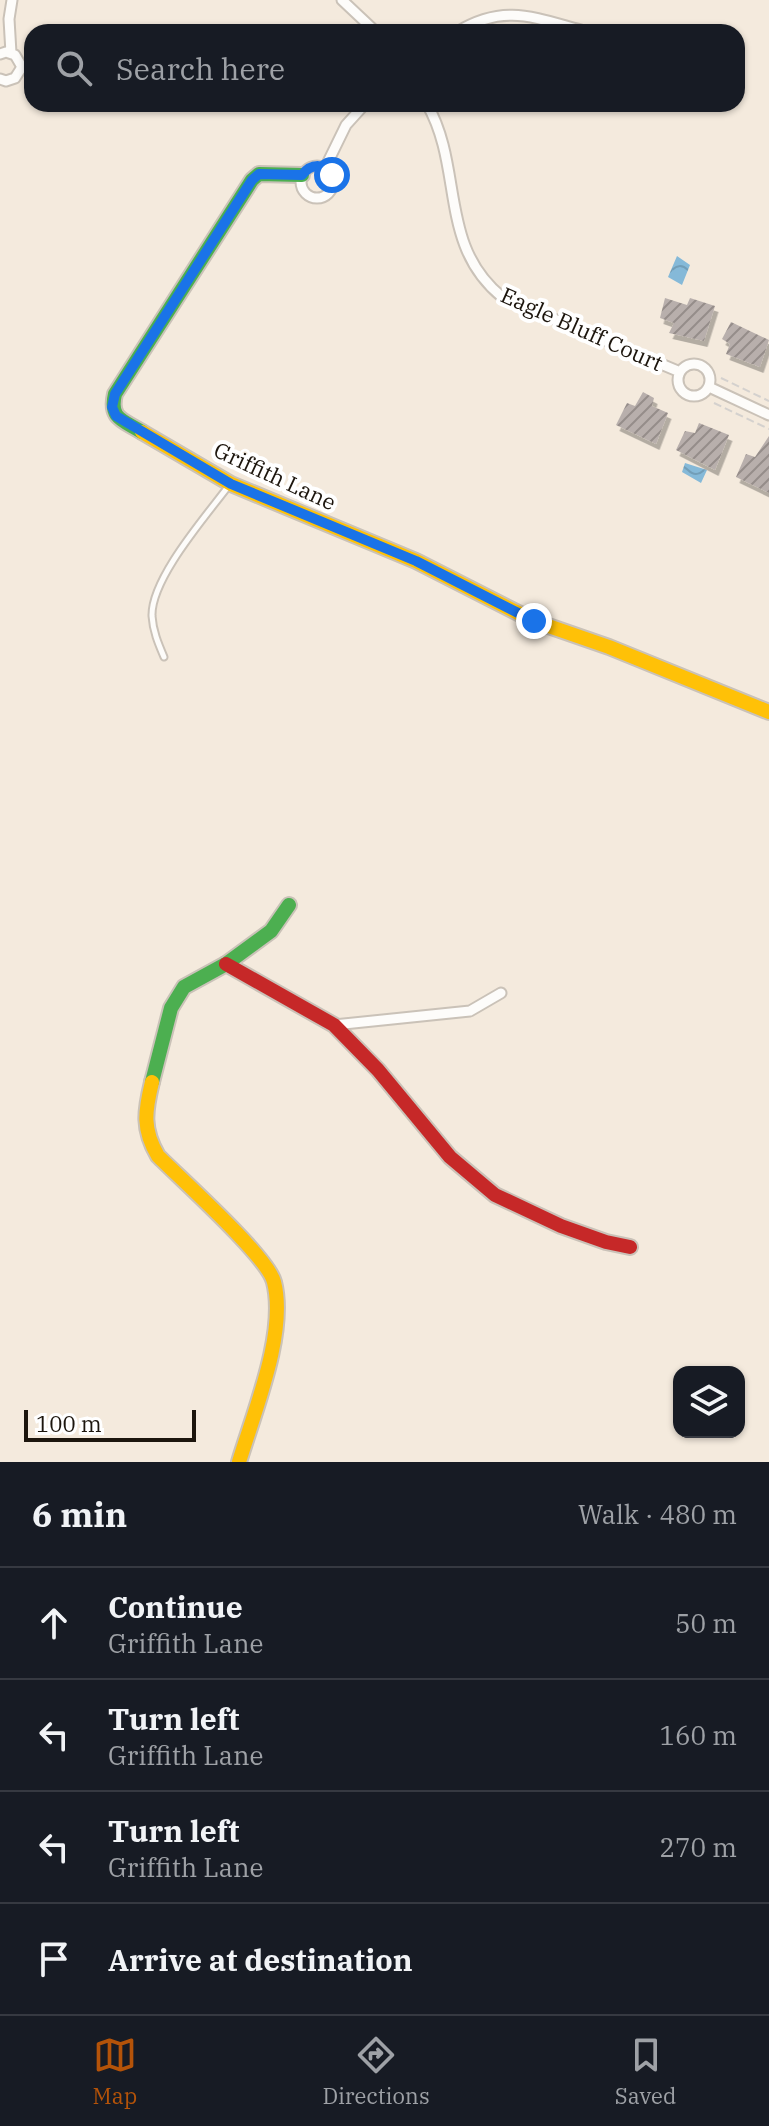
<!DOCTYPE html>
<html lang="en">
<head>
<meta charset="utf-8">
<style>
  :root { --surface:#171b24; --page:#20242c; --text:#f1f3f6; --muted:#9ea1a6; --line:#363941; --accent:#b45309 }
  body { margin:0; font-family:"IBM Plex Serif",serif; background:var(--page); color:var(--text) }
  .controls { position:absolute; right:24px; bottom:24px; display:grid; overflow:hidden; border-radius:16px; box-shadow:0 2px 6px #0004 }
  .controls button { width:72px; height:72px; display:grid; place-items:center; padding:0; border:0; border-bottom:2px solid var(--line); background:var(--surface); color:var(--text); font:40px sans-serif }
  .scale { position:absolute; left:24px; bottom:20px; width:172px; box-sizing:border-box; padding-left:8px; border:4px solid #1c150d; border-top:0; font-size:22px; line-height:28px; white-space:nowrap; color:#1c150d; -webkit-text-stroke:6px #fff; paint-order:stroke }
  .stop { position:absolute; width:24px; height:24px; margin:-18px; border:6px solid #1a73e8; border-radius:50%; background:#fff }
  .stop.end { background:#1a73e8; border-color:#fff; box-shadow:0 2px 8px #0008 }
  .list { margin:0; padding:0; list-style:none }
  h2 { display:flex; justify-content:space-between; align-items:center; height:104px; margin:0; padding:0 32px; font-size:34px }
  h2 small { font-size:26px; font-weight:400; color:var(--muted) }
  .list li { display:grid; grid-template-columns:52px 1fr auto; gap:24px; align-items:center; box-sizing:border-box; height:112px; padding:0 32px; border-top:2px solid var(--line) }
  .list b { display:block; font-size:30px; white-space:nowrap }
  .list p { margin:0; font-size:26px; white-space:nowrap; color:var(--muted) }
  .list em { font-size:26px; font-style:normal; color:var(--muted) }
  .icon { flex:none; width:44px; height:44px; fill:none; stroke:currentColor; stroke-width:2; stroke-linecap:round; stroke-linejoin:round }
  .map { position:relative; flex:none; width:769px; height:1462px; overflow:hidden }
  .search { position:absolute; background:var(--surface); box-shadow:0 2px 6px #0004; left:24px; right:24px; top:24px; height:88px; display:flex; align-items:center; gap:20px; box-sizing:border-box; padding:0 28px; border-radius:24px; color:var(--muted); font-size:30px }
  .sheet { height:552px; background:var(--surface) }
  nav { display:flex; justify-content:space-around; align-items:center; box-sizing:border-box; height:112px; border-top:2px solid var(--line); background:var(--surface); font-size:22px; color:var(--muted) }
  nav a { display:grid; justify-items:center; gap:4px }
  nav .on { color:var(--accent) }
  .map>svg:first-child { display:block }
  .water { fill:url(#water-waves) }
  .building { fill:url(#building-hatch); filter:url(#shadow) }
  .lines { fill:none; stroke-linecap:round; stroke-linejoin:round }
  .lane-casing { stroke:#cac2b8; stroke-width:9 }
  .street-casing { stroke:#cac2b8; stroke-width:13 }
  .fast-casing { stroke:#cac2b8; stroke-width:18 }
  .slow-casing { stroke:#cac2b8; stroke-width:18 }
  .jam-casing { stroke:#cac2b8; stroke-width:18 }
  .path { stroke:#d4d1ce; stroke-width:2; stroke-dasharray:8 4; stroke-linecap:butt }
  .lane { stroke:#fdfcfa; stroke-width:5 }
  .street { stroke:#fdfcfa; stroke-width:9 }
  .fast { stroke:#4caf50; stroke-width:14 }
  .slow { stroke:#ffc107; stroke-width:14 }
  .jam { stroke:#c62828; stroke-width:14 }
  .route { stroke:#1a73e8; stroke-width:10 }
  .labels { text-anchor:middle; stroke-width:8; stroke-linejoin:round; paint-order:stroke }
  .street-label { font-size:22px; fill:#1c150d; stroke:#fff }
</style>
</head>
<body>
<div class="map">
<svg width="769" height="1462" viewBox="0 0 769 1462">
  <defs>
    <pattern id="water-waves" width="16" height="10" patternUnits="userSpaceOnUse" patternTransform="scale(2)"><rect width="16" height="10" fill="#85b9d8"/><path d="M0 5q4-4 8 0t8 0" fill="none" stroke="#729eb8"/></pattern>
    <pattern id="building-hatch" width="6" height="6" patternUnits="userSpaceOnUse" patternTransform="scale(2)"><rect width="6" height="6" fill="#b8afac"/><path d="M-1 1l2-2M0 6l6-6M5 7l2-2" fill="none" stroke="#958d8a"/></pattern>
    <filter id="shadow"><feDropShadow dx="3.5" dy="6" stdDeviation="0" flood-color="#0004"/></filter>
  </defs>
  <rect width="100%" height="100%" fill="#f4eadd"/>
  <path class="water" d="M 677,256 L 690,265 L 682,285 L 668,277 Z
    M 685,463 L 707,470 L 701,483 L 682,472 Z"/>
  <path class="building" d="M 665,298 L 687,305 L 690,298 L 715,306 L 704,341 L 669,333 L 674,323 L 660,318 Z
    M 731,322 L 769,340 L 760,367 L 726,354 L 730,344 L 722,339 Z
    M 643,392 L 654,398 L 652,406 L 668,413 L 656,444 L 616,425 L 627,403 L 635,406 Z
    M 699,423 L 729,435 L 715,470 L 676,450 L 685,431 L 695,433 Z
    M 769,436 L 769,493 L 736,477 L 746,454 L 755,457 Z"/>
  <g class="lines">
    <defs>
      <path id="lane" d="M 164,657 C 158,643 153,631 152,616 C 151,578 207,515 230,484"/>
      <path id="street" d="M 342,0 L 376,32
        M 457,32 C 506,2 537,19 588,32
        M 11,53 L 9,19 L 12,0
        M 0,54 L 6,52 L 15,55 L 22,67 L 15,78 L 6,81 L 0,79
        M 427,104 C 464,169 438,245 502,297 L 680,372
        M301 182a16 16 0 1 1 32 0a16 16 0 1 1-32 0Z
        M 325,168 L 346,125 L 365,104
        M678 380a16 16 0 1 1 32 0a16 16 0 1 1-32 0Z
        M 709,387 L 769,415
        M 334,1025 L 470,1011 L 501,993"/>
      <path id="fast" d="M 142,432 C 123,420 109,419 115,394 L 252,180 L 259,174 L 302,175
        M 152,1082 L 171,1008 L 184,987 L 226,964 L 271,931 L 289,905"/>
      <path id="slow" d="M 142,432 L 231,484 L 416,561 L 534,621 L 609,647 L 769,712
        M 152,1082 C 145,1111 142,1129 158,1156 C 181,1179 268,1257 274,1282 C 287,1333 254,1412 239,1462"/>
      <path id="jam" d="M 226,964 L 334,1025 L 378,1070 L 450,1157 L 495,1195 L 561,1226 L 606,1242 L 630,1247"/>
    </defs>
    <use href="#lane" class="lane-casing"/>
    <use href="#street" class="street-casing"/>
    <use href="#fast" class="fast-casing"/>
    <use href="#slow" class="slow-casing"/>
    <use href="#jam" class="jam-casing"/>
    <path class="path" d="M 721,378 L 769,401
      M 714,403 L 769,429"/>
    <use href="#lane" class="lane"/>
    <use href="#street" class="street"/>
    <use href="#fast" class="fast"/>
    <use href="#slow" class="slow"/>
    <use href="#jam" class="jam"/>
  </g>
  <g class="lines">
    <path class="route" d="M 332,175 C 324,163 311,163 302,175 L 259,174 L 252,180 L 115,394 L 112,407 L 116,416 L 231,484 L 416,561 L 534,621"/>
  </g>
  <g class="labels">
    <g class="street-label">
      <text transform="translate(582 329) rotate(24)" y="8">Eagle Bluff Court</text>
      <text transform="translate(275 476) rotate(25)" y="8">Griffith Lane</text>
    </g>
  </g>
</svg>
<div class="controls">
<button><svg class="icon" aria-label="layers" viewBox="0 0 24 24"><path d="M12 4l9 5-9 5-9-5zM3 14l9 5 9-5"/></svg></button>
</div>
<div class="scale">100 m</div>
<div class="stop" style="left:332px;top:175px"></div>
<div class="stop end" style="left:534px;top:621px"></div>
<div class="search"><svg class="icon" aria-label="search" viewBox="0 0 24 24"><circle cx="10" cy="10" r="6"/><path d="M15 15l6 6"/></svg>Search here</div>
</div>
<section class="sheet">
<h2>6 min<small>Walk · 480 m</small></h2>
<ul class="list">
<li><svg class="icon" aria-label="ahead" viewBox="0 0 24 24"><path d="M12 20V5M6 11l6-6 6 6"/></svg><div><b>Continue</b><p>Griffith Lane</p></div><em>50 m</em></li>
<li><svg class="icon" aria-label="left" viewBox="0 0 24 24"><path d="M17 20v-9H6M10 6l-5 5 5 5"/></svg><div><b>Turn left</b><p>Griffith Lane</p></div><em>160 m</em></li>
<li><svg class="icon" aria-label="left" viewBox="0 0 24 24"><path d="M17 20v-9H6M10 6l-5 5 5 5"/></svg><div><b>Turn left</b><p>Griffith Lane</p></div><em>270 m</em></li>
<li><svg class="icon" aria-label="arrive" viewBox="0 0 24 24"><path d="M6 21V4h12l-3 4 3 4H6"/></svg><div><b>Arrive at destination</b></div></li>
</ul>
</section>
<nav>
<a class="on"><svg class="icon" aria-label="map" viewBox="0 0 24 24"><path d="M3 6l6-2 6 2 6-2v14l-6 2-6-2-6 2zM9 4v14M15 6v14"/></svg>Map</a>
<a><svg class="icon" aria-label="directions" viewBox="0 0 24 24"><path d="M12 3l9 9-9 9-9-9zM9 14v-3h6M13 9l2 2-2 2"/></svg>Directions</a>
<a><svg class="icon" aria-label="saved" viewBox="0 0 24 24"><path d="M7 4h10v16l-5-4-5 4z"/></svg>Saved</a>
</nav>
</body>
</html>
